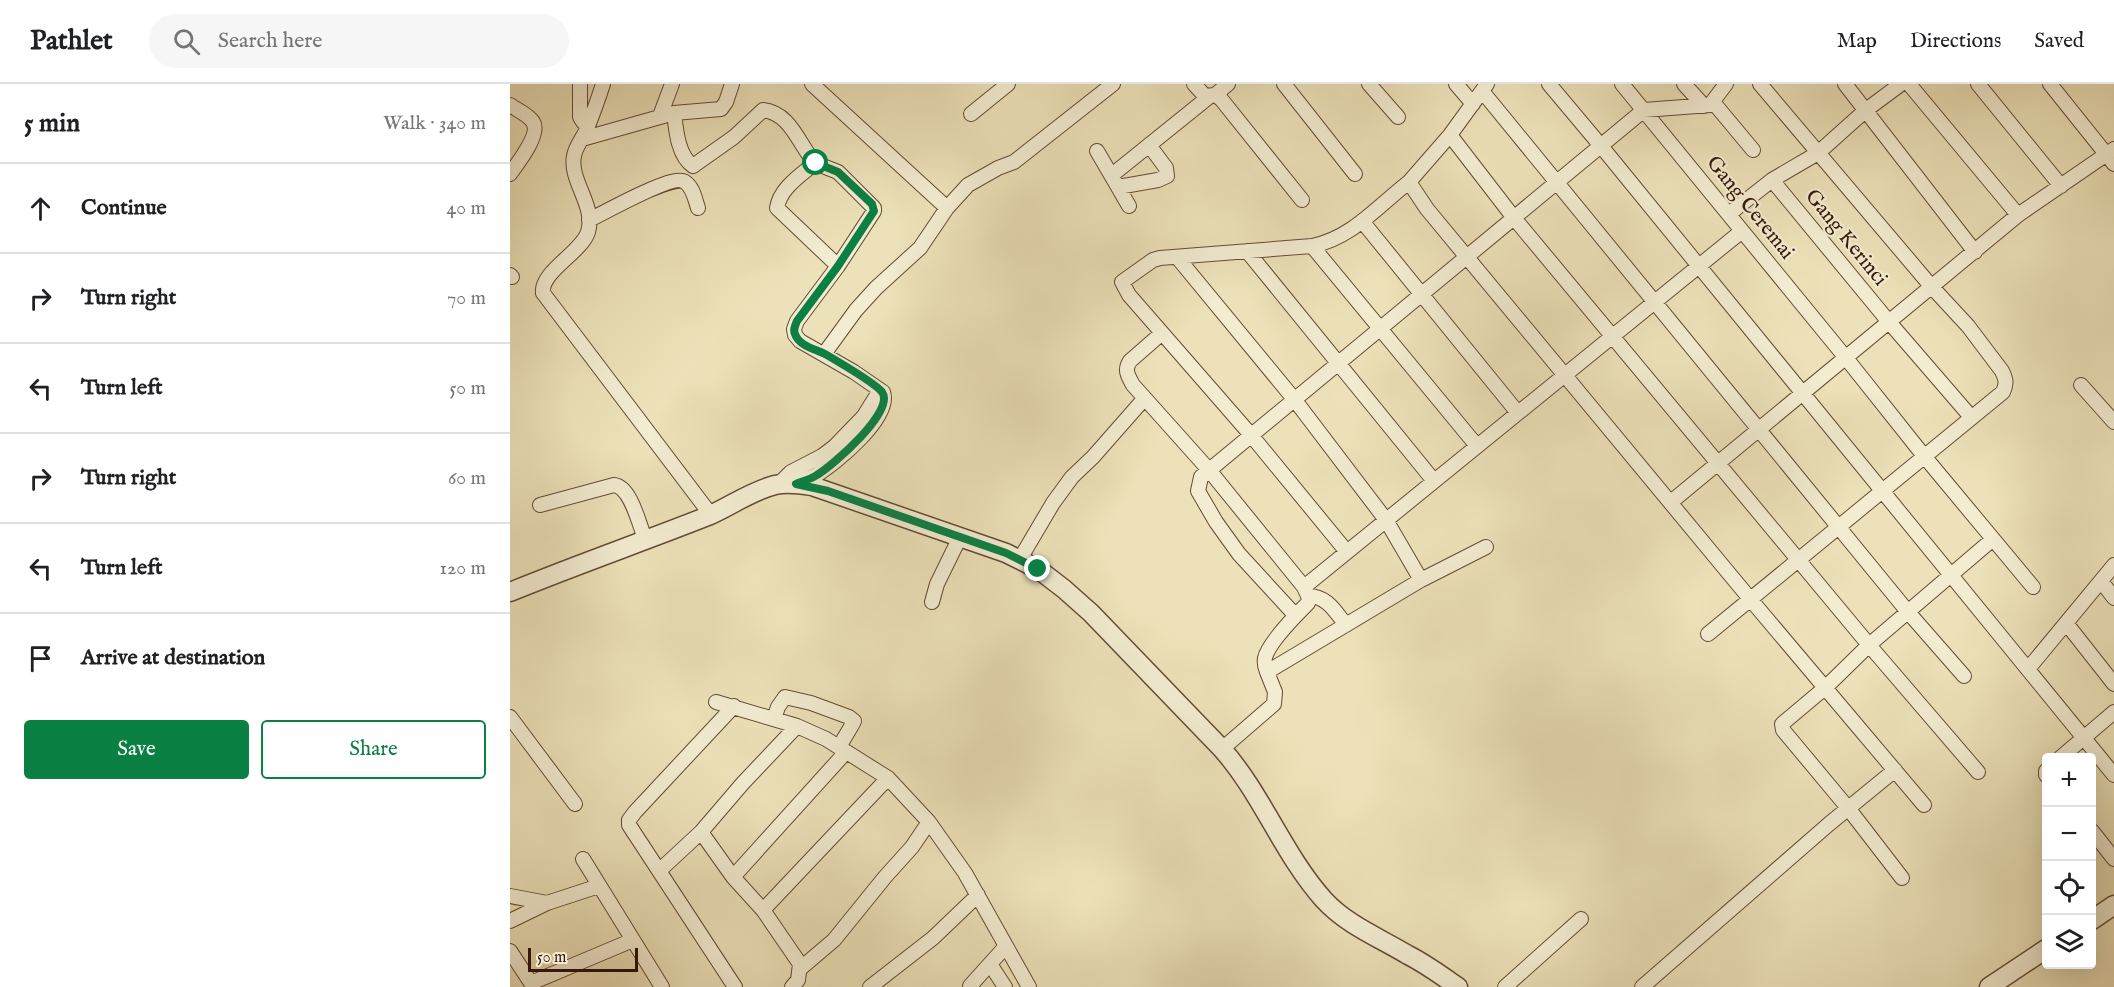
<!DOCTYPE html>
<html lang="en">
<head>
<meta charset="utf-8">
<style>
  :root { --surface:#fff; --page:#f6f6f6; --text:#202124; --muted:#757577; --line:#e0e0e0; --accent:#0b8043 }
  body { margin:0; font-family:"IM FELL English",serif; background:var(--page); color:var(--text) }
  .controls { position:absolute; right:18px; bottom:18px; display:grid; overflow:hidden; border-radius:6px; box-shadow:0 6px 24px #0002 }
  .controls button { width:54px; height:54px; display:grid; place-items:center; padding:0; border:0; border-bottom:2px solid var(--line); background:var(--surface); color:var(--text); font:30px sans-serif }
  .scale { position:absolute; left:18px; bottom:15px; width:110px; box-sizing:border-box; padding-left:6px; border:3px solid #36190b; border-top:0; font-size:16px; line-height:21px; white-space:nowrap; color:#36190b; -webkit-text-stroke:4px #f3ecd1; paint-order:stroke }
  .stop { position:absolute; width:18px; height:18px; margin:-14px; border:4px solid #0b8043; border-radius:50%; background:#fff }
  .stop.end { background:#0b8043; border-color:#fff; box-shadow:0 2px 6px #0008 }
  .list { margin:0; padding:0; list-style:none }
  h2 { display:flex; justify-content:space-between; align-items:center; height:78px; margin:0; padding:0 24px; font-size:26px }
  h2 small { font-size:20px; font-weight:400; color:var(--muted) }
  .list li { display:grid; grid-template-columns:39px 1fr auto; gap:18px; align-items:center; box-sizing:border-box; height:90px; padding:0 24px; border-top:2px solid var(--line) }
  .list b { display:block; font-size:22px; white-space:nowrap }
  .list em { font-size:20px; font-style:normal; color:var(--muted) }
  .actions { display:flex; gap:12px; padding:18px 24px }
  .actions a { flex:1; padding:14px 0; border:2px solid var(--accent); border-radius:6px; text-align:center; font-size:21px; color:var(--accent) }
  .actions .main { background:var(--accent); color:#fff }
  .icon { flex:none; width:33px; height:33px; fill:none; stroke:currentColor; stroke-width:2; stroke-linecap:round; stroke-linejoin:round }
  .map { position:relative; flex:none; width:1604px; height:903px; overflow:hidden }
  header { display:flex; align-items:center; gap:36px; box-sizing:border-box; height:84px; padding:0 30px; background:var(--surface); border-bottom:2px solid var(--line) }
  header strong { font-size:28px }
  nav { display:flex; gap:33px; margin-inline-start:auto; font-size:21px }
  .search { width:420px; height:54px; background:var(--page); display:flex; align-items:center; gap:15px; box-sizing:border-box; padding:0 21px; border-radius:33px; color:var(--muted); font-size:22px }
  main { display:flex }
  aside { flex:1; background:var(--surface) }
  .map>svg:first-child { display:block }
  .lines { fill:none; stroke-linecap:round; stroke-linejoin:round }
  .minor-casing { stroke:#644b36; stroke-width:16 }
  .tertiary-casing { stroke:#644b36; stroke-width:21 }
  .minor { stroke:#f3ecd1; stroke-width:14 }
  .tertiary { stroke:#f3ecd1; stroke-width:18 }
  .route { stroke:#0b8043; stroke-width:8 }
  .labels { text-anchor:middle; stroke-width:4.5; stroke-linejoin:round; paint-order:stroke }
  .street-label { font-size:21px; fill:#36190b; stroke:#f3ecd1 }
</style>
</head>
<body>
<header>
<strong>Pathlet</strong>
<div class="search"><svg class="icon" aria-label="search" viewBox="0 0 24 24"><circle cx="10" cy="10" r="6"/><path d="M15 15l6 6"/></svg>Search here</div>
<nav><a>Map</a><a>Directions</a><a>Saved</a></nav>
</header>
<main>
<aside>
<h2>5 min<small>Walk · 340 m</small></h2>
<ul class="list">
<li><svg class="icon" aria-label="ahead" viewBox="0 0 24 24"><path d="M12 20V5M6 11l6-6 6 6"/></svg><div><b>Continue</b></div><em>40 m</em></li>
<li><svg class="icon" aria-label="right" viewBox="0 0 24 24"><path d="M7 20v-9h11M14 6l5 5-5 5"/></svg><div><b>Turn right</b></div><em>70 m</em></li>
<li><svg class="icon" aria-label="left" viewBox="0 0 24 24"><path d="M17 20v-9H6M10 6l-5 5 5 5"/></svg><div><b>Turn left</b></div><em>50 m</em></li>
<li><svg class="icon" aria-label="right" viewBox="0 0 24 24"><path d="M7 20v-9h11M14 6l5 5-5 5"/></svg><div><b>Turn right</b></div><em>60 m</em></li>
<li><svg class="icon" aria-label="left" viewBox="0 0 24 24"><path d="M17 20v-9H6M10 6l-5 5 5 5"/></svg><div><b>Turn left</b></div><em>120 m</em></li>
<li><svg class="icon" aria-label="arrive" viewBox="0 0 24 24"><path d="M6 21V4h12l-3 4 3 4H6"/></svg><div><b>Arrive at destination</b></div></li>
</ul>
<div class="actions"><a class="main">Save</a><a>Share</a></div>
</aside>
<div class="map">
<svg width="1604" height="903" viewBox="0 0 1604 903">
  <rect width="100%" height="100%" fill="#ece1b8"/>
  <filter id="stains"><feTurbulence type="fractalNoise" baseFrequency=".00333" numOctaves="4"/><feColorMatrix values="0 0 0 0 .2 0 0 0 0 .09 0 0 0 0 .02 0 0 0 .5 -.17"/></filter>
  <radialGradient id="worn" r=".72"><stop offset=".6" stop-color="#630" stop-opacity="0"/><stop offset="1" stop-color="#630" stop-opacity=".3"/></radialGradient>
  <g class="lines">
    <defs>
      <path id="minor" d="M 70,0 L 70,33 L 73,38 L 78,41
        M 93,0 C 88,16 82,32 76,47 C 72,55 65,64 64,72 C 59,97 86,121 78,148 C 72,168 30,188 33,209 L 201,431
        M 302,0 L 437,124
        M 684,0 L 695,12 L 705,11 L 711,15 L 792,116
        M 774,0 L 845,90
        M 859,0 L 888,33
        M 946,0 L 963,20
        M 977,0 L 940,51 L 899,98 L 917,125 L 1241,516 L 1414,721
        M 1039,0 L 1091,62 L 1604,691
        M 1112,0 L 1336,274 L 1414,372 L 1523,503
        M 1174,0 L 1194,22
        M 1335,0 L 1465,168
        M 1399,0 L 1508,131
        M 1468,0 L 1551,102
        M 1540,0 L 1604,80
        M 972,7 L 1398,528 L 1454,592
        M 705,11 L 718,0
        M 1203,18 L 1243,66
        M 0,21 C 7,26 19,31 23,38 C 31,50 7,80 0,90
        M 164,29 L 211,25 L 216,18 L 222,0
        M 461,30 L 498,0
        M 150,32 L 162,0
        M 940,51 L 1004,134 L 1359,561 L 1468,688
        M 72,55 L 164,29 C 166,46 168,72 183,82 L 224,53 L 253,26 C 281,29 289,61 305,79 C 291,91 270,104 267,124 L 328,182 L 287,237 L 284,245 L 285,251 L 290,257 L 344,288 L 373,308
        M 587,67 L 608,103 L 648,96 L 657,92 L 656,84 L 639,61
        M 305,79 L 328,88 L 364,124 L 364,127 L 328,182
        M 602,91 L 700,12
        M 1262,96 L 1379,238 L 1461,333
        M 608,103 L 619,122
        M 1219,130 L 1262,96 L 1308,69 L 1356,26 L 1391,0
        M 79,136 C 94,129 164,89 175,98 C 183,103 185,115 188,124
        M 852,137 L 1008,329
        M 802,162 L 967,362
        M 737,167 L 924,397
        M 667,173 L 784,315 L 876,436 L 911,496
        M 0,191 L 2,193
        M 652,249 L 620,277 C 614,286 618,292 623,301 L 699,386 L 794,503 L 799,514 L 798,519 C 787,530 758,559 755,574 C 754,579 755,583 757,588 L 911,496 L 976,463
        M 314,270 L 346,226 L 366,204 L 410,164 L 437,124 L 458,101 L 488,84 L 504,78 L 603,0
        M 1571,301 L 1604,338
        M 269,400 L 281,388 L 312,372 L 324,363 L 354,332 L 367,311 L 373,308 C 382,333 327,378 308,390 C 301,394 293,397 286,399
        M 1161,418 L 1508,131 L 1604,65
        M 30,421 L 104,401 C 121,403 129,440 135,455
        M 837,468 L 741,351 L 619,211 L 612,198 L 643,176 L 650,174 L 802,162 C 842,154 868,122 899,98
        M 510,475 L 543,419 L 562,393 L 583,373 L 634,315
        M 1591,497 L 1604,514
        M 794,503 L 1232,147
        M 798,512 C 817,512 825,527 836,541
        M 422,518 L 427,500 L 450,453
        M 785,531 L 729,470 L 706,438 L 688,407 L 691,393 L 1134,26 L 1200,21 L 1216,0
        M 1556,539 L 1604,600
        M 1198,550 L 1493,308 C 1497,300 1496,295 1492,287 L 1458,242 L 1421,202 L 1250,0
        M 1518,585 L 1604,481
        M 206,618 L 287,642 L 316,655 L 378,694 L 419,738 L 402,763 L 375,793 L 324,856 L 291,884
        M 224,622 L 125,728 L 119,736 L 119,741 L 225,903
        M 0,633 L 65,720
        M 264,635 L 268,623 L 275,613 L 301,619 L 339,633 L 344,637 L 342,641 L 329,663
        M 712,665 L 764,620 L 765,608 L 757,588
        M 1550,674 L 1604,628
        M 1536,687 L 1536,691
        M 419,738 L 455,789 L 519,903
        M 1582,747 L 1604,775
        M 191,748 L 223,793 L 253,826 L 290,880 L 288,896 L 282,903
        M 73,775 L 152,903
        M 150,786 L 191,748 L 233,699 L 287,642
        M 223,793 L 336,668
        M 1392,794 L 1338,724 L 1273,646 L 1272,640 L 1316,603 L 1359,561 L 1483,455
        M 0,812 L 37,819 L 89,802
        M 253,826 L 378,694
        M 0,837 L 37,819
        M 0,867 L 21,899 L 123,856
        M 480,880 L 495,903
        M 460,902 L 496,862
        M 360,903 L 423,854 L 468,811
        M 995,903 L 1071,835
        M 1132,903 L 1319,740 L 1385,686"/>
      <path id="tertiary" d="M 0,508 C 66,481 132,458 198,432 C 221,422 241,407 265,401 C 277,398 290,400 302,402 L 496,469 L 528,485 L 554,505 L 581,529 L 712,665 C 752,710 773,770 814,816 C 837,841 870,854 898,871 C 916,880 932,892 948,903
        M 1582,836 L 1604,821
        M 1479,903 L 1536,865"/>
    </defs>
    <use href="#minor" class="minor-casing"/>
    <use href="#tertiary" class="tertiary-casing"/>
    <use href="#minor" class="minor"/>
    <use href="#tertiary" class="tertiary"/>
  </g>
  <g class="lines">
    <path class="route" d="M 306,79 L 328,88 L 362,120 L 364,127 L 328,182 L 287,237 C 285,242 283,246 285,250 C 289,262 305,265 315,270 C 327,277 365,299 372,308 C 386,327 322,382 307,391 C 301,395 293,397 286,400 L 318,407 L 496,469 L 528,485"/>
  </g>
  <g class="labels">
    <g class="street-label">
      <text transform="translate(1241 123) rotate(51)" y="7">Gang Ceremai</text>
      <text transform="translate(1337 153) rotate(51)" y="7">Gang Kerinci</text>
    </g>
  </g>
  <rect width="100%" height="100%" filter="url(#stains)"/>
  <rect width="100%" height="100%" fill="url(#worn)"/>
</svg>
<div class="controls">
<button>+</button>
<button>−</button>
<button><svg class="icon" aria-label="locate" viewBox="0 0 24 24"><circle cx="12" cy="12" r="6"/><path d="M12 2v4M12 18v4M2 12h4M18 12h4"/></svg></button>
<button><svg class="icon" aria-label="layers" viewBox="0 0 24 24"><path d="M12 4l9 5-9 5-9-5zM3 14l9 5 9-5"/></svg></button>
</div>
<div class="scale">50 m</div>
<div class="stop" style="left:306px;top:79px"></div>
<div class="stop end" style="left:528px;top:485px"></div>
</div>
</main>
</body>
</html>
